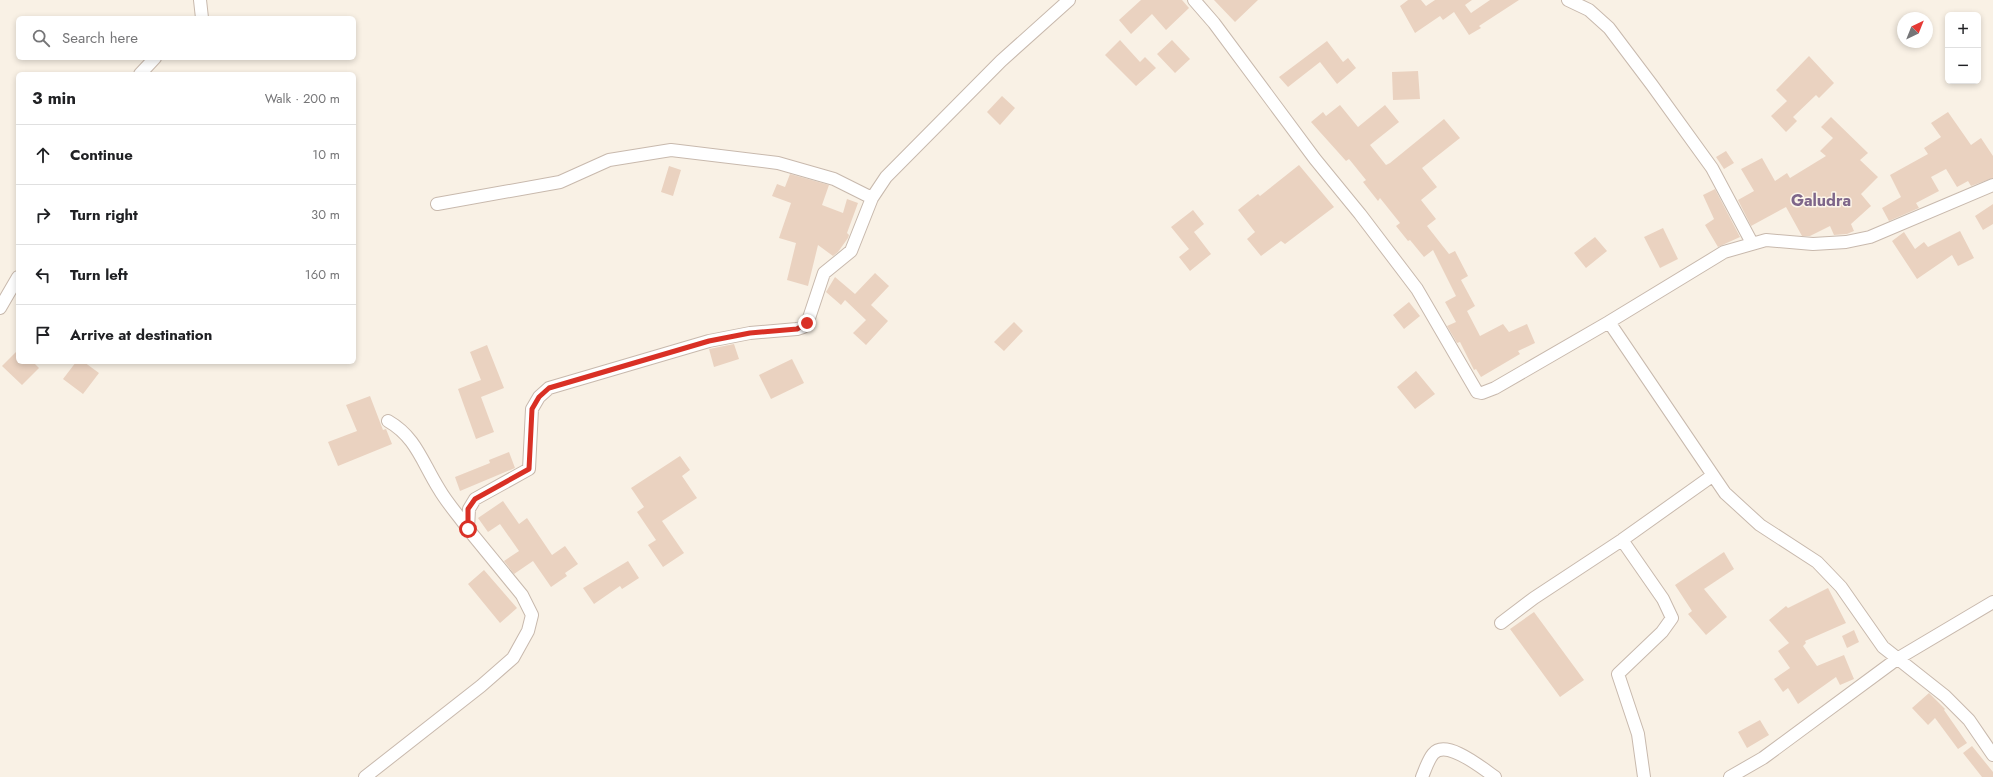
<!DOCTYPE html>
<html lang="en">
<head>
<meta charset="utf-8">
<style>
  :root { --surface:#fff; --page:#f2f2f2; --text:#202124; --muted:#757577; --line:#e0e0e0 }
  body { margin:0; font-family:Jost,sans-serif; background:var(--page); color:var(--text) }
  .controls { position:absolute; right:12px; top:12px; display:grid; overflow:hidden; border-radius:6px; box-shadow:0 2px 6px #0003 }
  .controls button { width:36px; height:36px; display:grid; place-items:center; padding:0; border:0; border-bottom:1px solid var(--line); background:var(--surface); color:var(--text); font:20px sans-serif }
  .compass { position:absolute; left:1897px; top:12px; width:36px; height:36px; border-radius:50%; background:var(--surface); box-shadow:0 2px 6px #0003; rotate:43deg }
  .stop { position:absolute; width:12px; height:12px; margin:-9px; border:3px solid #d93025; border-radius:50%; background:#fff }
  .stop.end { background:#d93025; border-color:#fff; box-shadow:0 1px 4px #0008 }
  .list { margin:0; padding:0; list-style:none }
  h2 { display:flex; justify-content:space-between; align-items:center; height:52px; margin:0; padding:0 16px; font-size:17px }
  h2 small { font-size:13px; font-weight:400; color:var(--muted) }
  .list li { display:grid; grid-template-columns:26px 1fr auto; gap:12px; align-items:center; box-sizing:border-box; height:60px; padding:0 16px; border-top:1px solid var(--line) }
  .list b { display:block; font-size:15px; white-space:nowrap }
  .list em { font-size:13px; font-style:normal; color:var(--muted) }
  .icon { flex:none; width:22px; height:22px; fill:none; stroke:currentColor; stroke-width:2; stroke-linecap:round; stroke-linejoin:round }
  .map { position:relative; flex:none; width:1993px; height:777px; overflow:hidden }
  .search { position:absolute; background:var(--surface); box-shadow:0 2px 6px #0003; left:16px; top:16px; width:340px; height:44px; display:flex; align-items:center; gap:10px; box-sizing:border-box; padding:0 14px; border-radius:6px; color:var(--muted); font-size:15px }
  .panel { position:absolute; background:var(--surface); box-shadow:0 2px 6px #0003; left:16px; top:72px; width:340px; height:292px; border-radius:6px }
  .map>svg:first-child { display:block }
  .building { fill:#ead2c0 }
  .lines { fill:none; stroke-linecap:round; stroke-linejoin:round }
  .minor-casing { stroke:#c8b9ad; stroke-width:14 }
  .minor { stroke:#fff; stroke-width:12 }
  .route { stroke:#d93025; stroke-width:5 }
  .labels { text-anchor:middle; stroke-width:3; stroke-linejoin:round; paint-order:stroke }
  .quarter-label { font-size:16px; font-weight:bold; fill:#7e668a; stroke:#fcf5ea }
</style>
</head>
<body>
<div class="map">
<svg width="1993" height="777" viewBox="0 0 1993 777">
  <rect width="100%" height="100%" fill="#f9f1e5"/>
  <path class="building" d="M 1141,0 L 1182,0 L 1189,8 L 1166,30 L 1152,14 L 1131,34 L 1119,20 Z
    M 1214,0 L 1258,0 L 1235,22 Z
    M 1408,0 L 1421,0 L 1426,6 L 1435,0 L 1472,0 L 1465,5 L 1471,13 L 1490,0 L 1519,0 L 1479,26 L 1481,28 L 1469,35 L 1454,12 L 1443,20 L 1440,16 L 1415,33 L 1400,6 Z
    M 1120,40 L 1140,62 L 1145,57 L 1156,68 L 1136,86 L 1105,55 Z
    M 1172,40 L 1190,59 L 1175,73 L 1157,54 Z
    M 1327,41 L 1343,62 L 1348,58 L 1356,68 L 1337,84 L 1320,62 L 1288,87 L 1279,77 Z
    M 1809,56 L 1834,83 L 1819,98 L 1816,95 L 1793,117 L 1797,121 L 1786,132 L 1771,116 L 1787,101 L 1776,90 Z
    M 1418,71 L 1420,99 L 1393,100 L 1392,72 Z
    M 1002,96 L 1015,108 L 1000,125 L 987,112 Z
    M 1340,105 L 1358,127 L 1385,105 L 1399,122 L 1370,145 L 1386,165 L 1390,163 L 1444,119 L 1460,138 L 1422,168 L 1437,187 L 1421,200 L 1436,219 L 1427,226 L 1449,254 L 1455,251 L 1468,276 L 1461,280 L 1475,306 L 1467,311 L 1480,336 L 1503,324 L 1509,332 L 1527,324 L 1535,343 L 1518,351 L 1520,354 L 1481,377 L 1476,369 L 1474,370 L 1460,342 L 1457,343 L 1447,326 L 1456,322 L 1445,302 L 1456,296 L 1433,250 L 1424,257 L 1410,240 L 1408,241 L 1396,226 L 1400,223 L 1380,198 L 1378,201 L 1363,182 L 1366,180 L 1349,159 L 1346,161 L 1311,122 L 1323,112 L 1326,116 Z
    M 1948,112 L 1971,145 L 1981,138 L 1993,156 L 1993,178 L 1971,186 L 1968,181 L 1957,187 L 1946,169 L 1931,177 L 1939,191 L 1916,203 L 1919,208 L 1889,221 L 1882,208 L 1901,197 L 1890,175 L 1928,154 L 1924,148 L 1941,137 L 1931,123 Z
    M 1831,117 L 1868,153 L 1860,160 L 1878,177 L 1861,194 L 1871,206 L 1851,224 L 1854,231 L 1847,234 L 1834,235 L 1830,226 L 1810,236 L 1802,236 L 1786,207 L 1751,226 L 1738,200 L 1754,191 L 1741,169 L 1762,158 L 1775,181 L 1787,173 L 1790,178 L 1826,156 L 1820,151 L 1833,138 L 1821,127 Z
    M 1726,151 L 1734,163 L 1724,169 L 1716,157 Z
    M 1299,165 L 1334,207 L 1285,244 L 1281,241 L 1261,256 L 1247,239 L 1255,232 L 1238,210 L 1258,194 L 1260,196 Z
    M 669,166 L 681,170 L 673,196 L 661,192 Z
    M 790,174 L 829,185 L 822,205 L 843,213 L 847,199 L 858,203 L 847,233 L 849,235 L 848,238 L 838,252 L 833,256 L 818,245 L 808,286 L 787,280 L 796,243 L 779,238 L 791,203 L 772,196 L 777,184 L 785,187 Z
    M 1715,189 L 1740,237 L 1718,247 L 1705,225 L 1714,219 L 1703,195 Z
    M 1993,204 L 1993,224 L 1983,230 L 1975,216 Z
    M 1193,210 L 1204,224 L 1194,232 L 1211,254 L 1190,271 L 1179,257 L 1189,249 L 1171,227 Z
    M 1663,228 L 1678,259 L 1660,268 L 1644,237 Z
    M 1960,231 L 1974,258 L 1958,266 L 1952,255 L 1917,279 L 1892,241 L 1904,232 L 1915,249 L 1924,242 L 1928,247 Z
    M 1595,237 L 1607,251 L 1586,268 L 1574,253 Z
    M 875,273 L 889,286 L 871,305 L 888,321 L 866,345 L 853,333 L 866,320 L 845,300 L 841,305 L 826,292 L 835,277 L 855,294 Z
    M 1409,302 L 1420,316 L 1404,329 L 1393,315 Z
    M 1014,322 L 1023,331 L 1004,351 L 994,342 Z
    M 734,344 L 739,359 L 714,367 L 709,349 Z
    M 487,345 L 504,388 L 481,397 L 494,432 L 476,439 L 458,389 L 481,380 L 470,352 Z
    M 18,350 L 18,362 L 33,362 L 39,368 L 22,385 L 2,366 Z
    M 792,359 L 804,383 L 771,399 L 759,375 Z
    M 76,362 L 84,362 L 99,373 L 83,394 L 63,379 Z
    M 1416,371 L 1435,394 L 1415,409 L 1397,387 Z
    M 370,396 L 383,430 L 386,429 L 392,444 L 338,466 L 328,442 L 357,431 L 346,405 Z
    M 509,452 L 515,468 L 460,491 L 455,477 L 490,463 L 489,460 Z
    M 680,456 L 690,470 L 682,476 L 697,498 L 662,521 L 684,553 L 663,567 L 648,545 L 656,540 L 637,512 L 644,507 L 631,488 Z
    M 503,501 L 519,524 L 527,518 L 552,555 L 565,546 L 578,564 L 565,573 L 567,576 L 551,587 L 533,561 L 514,574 L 504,561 L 519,551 L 500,524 L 488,532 L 478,518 Z
    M 1724,552 L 1734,569 L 1704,589 L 1727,617 L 1706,635 L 1688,614 L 1692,611 L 1675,585 Z
    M 628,561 L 639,578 L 622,589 L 620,586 L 594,604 L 583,588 Z
    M 484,570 L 517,608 L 500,623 L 468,584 Z
    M 1828,588 L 1846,623 L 1805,641 L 1806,643 L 1803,646 L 1817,666 L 1844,655 L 1854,679 L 1840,685 L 1836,677 L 1798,704 L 1788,688 L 1783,692 L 1774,679 L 1790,668 L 1778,651 L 1789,643 L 1769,620 L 1786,606 L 1788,608 Z
    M 1534,612 L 1584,680 L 1560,697 L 1510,629 Z
    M 1854,630 L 1859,642 L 1847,648 L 1842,636 Z
    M 1929,693 L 1945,709 L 1944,710 L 1967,743 L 1958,749 L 1935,718 L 1928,725 L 1912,708 Z
    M 1760,720 L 1769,735 L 1747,748 L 1738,732 Z
    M 1972,746 L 1993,772 L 1993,777 L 1982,777 L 1963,753 Z"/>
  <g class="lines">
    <defs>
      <path id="minor" d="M 200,0 L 202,18
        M 1194,0 L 1214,23 L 1315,159 L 1360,214 L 1417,289 L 1477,392 L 1482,393 L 1495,388 L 1609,322 L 1725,493 L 1760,525 L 1817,562 L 1841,587 L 1883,647 L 1945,696 L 1969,720 L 1993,755
        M 1568,0 L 1589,10 L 1609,28 L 1652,85 L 1712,168 L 1752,243
        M 140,74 L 155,58
        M 437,204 L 560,182 L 609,160 L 671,150 L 778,163 L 834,179 L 872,198
        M 0,308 L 18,277
        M 1609,322 L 1724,252 L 1766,240 L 1813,244 L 1846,242 L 1870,237 L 1993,185
        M 388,421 C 416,437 422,462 439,489 C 447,503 459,516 468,529
        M 1622,540 L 1663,599 L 1672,618 L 1662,632 L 1618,674 L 1638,734 L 1644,777
        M 1501,623 L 1534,598 L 1622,540 L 1712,476
        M 365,777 L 481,686 L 513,658 L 528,631 L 532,615 L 522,595 L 468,529 L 469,509 L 475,499 L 529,469 L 532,409 L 539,397 L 549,388 L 709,341 L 750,333 L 797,329 L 803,327 L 809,318 L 824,273 L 851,251 L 872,198 L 886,177 L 1001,61 L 1069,0
        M 1422,777 C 1425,770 1428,760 1433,754 C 1446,738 1482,768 1495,777
        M 1730,777 L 1763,758 L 1897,659 L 1993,602"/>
    </defs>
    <use href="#minor" class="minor-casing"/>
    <use href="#minor" class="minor"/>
  </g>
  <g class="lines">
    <path class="route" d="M 468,529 L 468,509 L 475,499 L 529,469 L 532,409 L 539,397 L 549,388 L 709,341 L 750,333 L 797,329 L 807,323"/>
  </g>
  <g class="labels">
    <g class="quarter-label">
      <text x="1821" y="206">Galudra</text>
    </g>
  </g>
</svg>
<div class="controls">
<button>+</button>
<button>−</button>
</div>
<svg class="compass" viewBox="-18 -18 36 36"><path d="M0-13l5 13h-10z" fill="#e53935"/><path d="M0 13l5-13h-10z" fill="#757577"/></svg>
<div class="stop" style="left:468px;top:529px"></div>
<div class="stop end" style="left:807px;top:323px"></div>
<div class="search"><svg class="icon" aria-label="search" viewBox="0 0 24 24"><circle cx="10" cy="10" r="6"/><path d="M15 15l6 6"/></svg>Search here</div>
<section class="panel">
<h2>3 min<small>Walk · 200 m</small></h2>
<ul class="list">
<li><svg class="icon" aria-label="ahead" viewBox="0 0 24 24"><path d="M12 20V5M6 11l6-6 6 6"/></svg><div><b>Continue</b></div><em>10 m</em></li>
<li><svg class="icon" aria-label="right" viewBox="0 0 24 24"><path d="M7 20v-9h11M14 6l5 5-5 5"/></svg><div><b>Turn right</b></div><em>30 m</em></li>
<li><svg class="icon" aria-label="left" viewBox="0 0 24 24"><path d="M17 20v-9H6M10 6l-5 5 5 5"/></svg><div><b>Turn left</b></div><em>160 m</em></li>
<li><svg class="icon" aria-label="arrive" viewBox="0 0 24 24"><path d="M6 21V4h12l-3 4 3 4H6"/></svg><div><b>Arrive at destination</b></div></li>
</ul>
</section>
</div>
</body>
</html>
